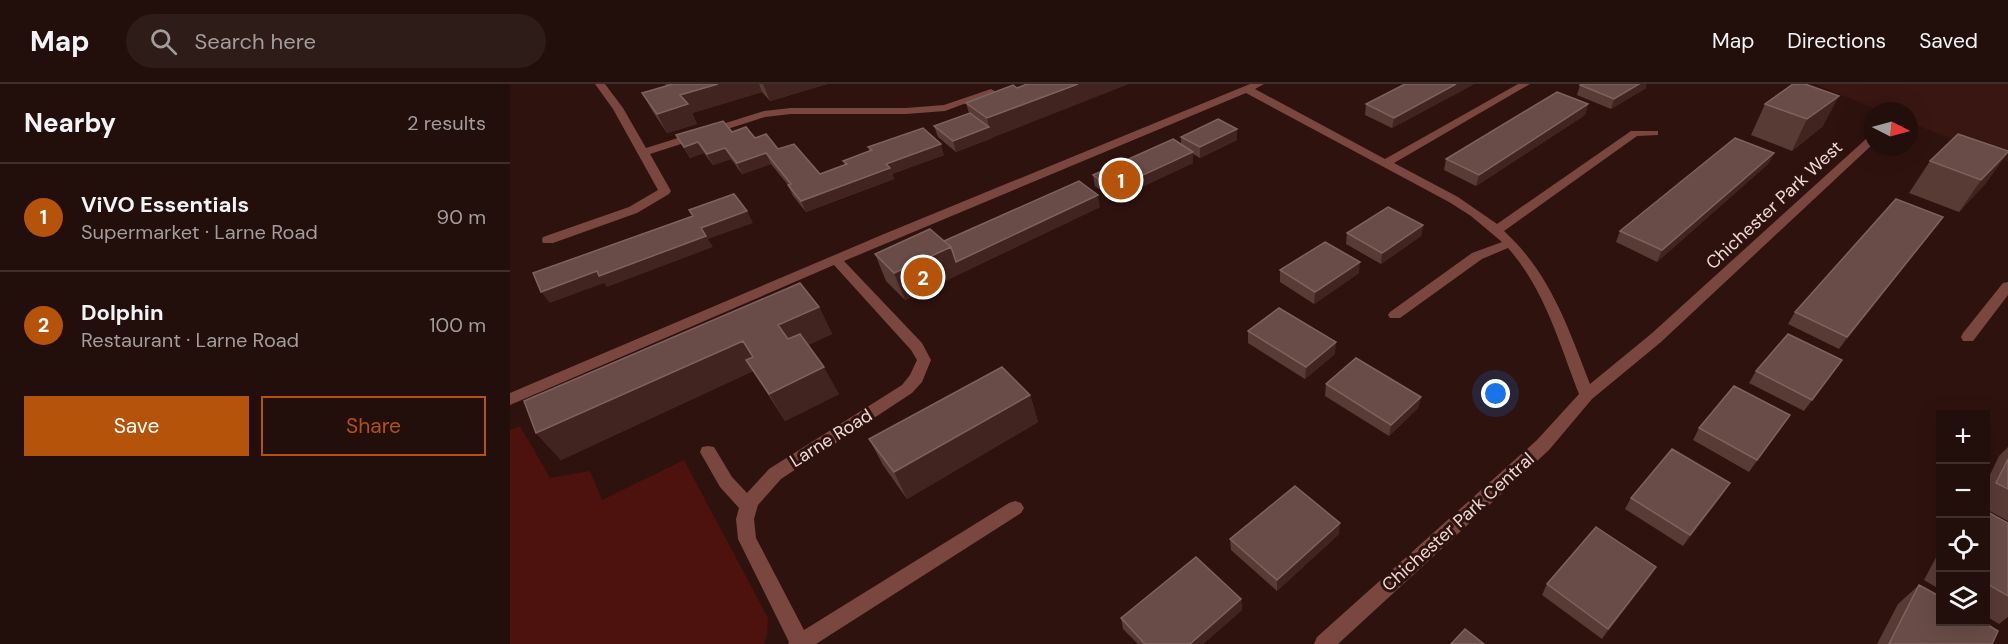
<!DOCTYPE html>
<html lang="en">
<head>
<meta charset="utf-8">
<style>
  :root { --surface:#220e0a; --page:#2e1c18; --text:#f1f3f6; --muted:#a29c9c; --line:#3f2e2b; --accent:#b45309 }
  body { margin:0; font-family:"DM Sans",sans-serif; background:var(--page); color:var(--text) }
  .controls { position:absolute; right:18px; bottom:18px; display:grid; overflow:hidden; border-radius:0px; box-shadow:0 6px 24px #0002 }
  .controls button { width:54px; height:54px; display:grid; place-items:center; padding:0; border:0; border-bottom:2px solid var(--line); background:var(--surface); color:var(--text); font:30px sans-serif }
  .compass { position:absolute; left:1354px; top:18px; width:54px; height:54px; border-radius:50%; background:var(--surface); box-shadow:0 6px 24px #0002; rotate:96deg }
  .you { position:absolute; left:986px; top:310px; width:21px; height:21px; margin:-15px; border:4px solid #fff; border-radius:50%; background:#1a73e8; box-shadow:0 0 0 9px #1a73e833 }
  .badge { display:grid; place-items:center; width:39px; height:39px; border-radius:50%; background:var(--accent); color:#fff; font-size:20px; font-weight:700 }
  .pin { position:absolute; translate:-50% -50%; border:3px solid #fff; box-shadow:0 2px 6px #0006 }
  .list { margin:0; padding:0; list-style:none }
  h2 { display:flex; justify-content:space-between; align-items:center; height:78px; margin:0; padding:0 24px; font-size:26px }
  h2 small { font-size:20px; font-weight:400; color:var(--muted) }
  .list li { display:grid; grid-template-columns:39px 1fr auto; gap:18px; align-items:center; box-sizing:border-box; height:108px; padding:0 24px; border-top:2px solid var(--line) }
  .list b { display:block; font-size:22px; white-space:nowrap }
  .list p { margin:0; font-size:20px; white-space:nowrap; color:var(--muted) }
  .list em { font-size:20px; font-style:normal; color:var(--muted) }
  .actions { display:flex; gap:12px; padding:18px 24px }
  .actions a { flex:1; padding:14px 0; border:2px solid var(--accent); border-radius:0px; text-align:center; font-size:21px; color:var(--accent) }
  .actions .main { background:var(--accent); color:#fff }
  .icon { flex:none; width:33px; height:33px; fill:none; stroke:currentColor; stroke-width:2; stroke-linecap:round; stroke-linejoin:round }
  .map { position:relative; flex:none; width:1498px; height:560px; overflow:hidden }
  header { display:flex; align-items:center; gap:36px; box-sizing:border-box; height:84px; padding:0 30px; background:var(--surface); border-bottom:2px solid var(--line) }
  header strong { font-size:28px }
  nav { display:flex; gap:33px; margin-inline-start:auto; font-size:21px }
  .search { width:420px; height:54px; background:var(--page); display:flex; align-items:center; gap:15px; box-sizing:border-box; padding:0 21px; border-radius:33px; color:var(--muted); font-size:22px }
  main { display:flex }
  aside { flex:1; background:var(--surface) }
  .map>svg:first-child { display:block }
  .built { fill:#391612 }
  .green { fill:#4e120e }
  .lines { fill:none; stroke-linecap:round; stroke-linejoin:round }
  .minor { fill:#7a4740; fill-rule:evenodd }
  .wall { fill:#593b36 }
  .shaded-wall { fill:#41231f }
  .building { fill:#694c47; stroke:#7e625e; stroke-width:1.5 }
  .labels { text-anchor:middle; stroke-width:6; stroke-linejoin:round; paint-order:stroke }
  .street-label { font-size:18px; fill:#eed9d6; stroke:#2e120e }
</style>
</head>
<body>
<header>
<strong>Map</strong>
<div class="search"><svg class="icon" aria-label="search" viewBox="0 0 24 24"><circle cx="10" cy="10" r="6"/><path d="M15 15l6 6"/></svg>Search here</div>
<nav><a>Map</a><a>Directions</a><a>Saved</a></nav>
</header>
<main>
<aside>
<h2>Nearby<small>2 results</small></h2>
<ul class="list">
<li><span class="badge">1</span><div><b>ViVO Essentials</b><p>Supermarket · Larne Road</p></div><em>90 m</em></li>
<li><span class="badge">2</span><div><b>Dolphin</b><p>Restaurant · Larne Road</p></div><em>100 m</em></li>
</ul>
<div class="actions"><a class="main">Save</a><a>Share</a></div>
</aside>
<div class="map">
<svg width="1498" height="560" viewBox="0 0 1498 560">
  <rect width="100%" height="100%" fill="#2e120e"/>
  <path class="built" d="M 1305,0 L 1498,0 L 1498,78 L 1399,38 L 1399,27 L 1371,27 Z"/>
  <path class="green" d="M 10,342 L 40,394 L 80,387 L 92,416 L 174,376 L 258,534 L 257,551 L 254,560 L 0,560 L 0,346 Z"/>
  <g class="lines">
    <path class="minor" d="M 85,0 L 95,0 L 113,24 L 136,64 L 254,27 L 281,24 L 396,24 L 434,21 L 481,5 L 486,8 L 435,27 L 396,30 L 281,30 L 255,33 L 140,70 L 161,107 L 159,110 L 127,129 L 43,159 L 33,159 L 32,156 L 33,153 L 119,123 L 148,106 L 103,25 Z
      M 740,0 L 754,0 L 745,5 L 875,75 L 1008,0 L 1020,0 L 884,79 L 948,113 L 987,140 L 1121,47 L 1148,47 L 1148,51 L 1127,52 L 994,147 C 1040,189 1058,243 1080,300 L 1141,250 L 1356,55 L 1363,54 L 1363,60 L 1151,258 L 1082,315 L 1039,366 L 828,560 L 804,560 L 807,553 L 1027,356 L 1069,310 C 1049,259 1035,206 998,164 L 972,175 L 890,234 L 880,234 L 878,231 L 880,228 L 962,169 L 992,158 L 961,132 L 939,118 L 736,9 L 334,177 L 412,259 L 421,276 L 412,298 L 402,309 L 271,395 L 248,421 L 244,435 L 246,454 L 294,546 L 499,419 L 505,417 L 511,419 L 514,424 L 511,429 L 306,560 L 278,560 L 279,558 L 228,455 L 226,435 L 229,424 L 210,403 L 190,368 L 192,363 L 198,362 L 204,363 L 222,393 L 237,409 L 259,385 L 392,301 L 400,291 L 407,276 L 401,266 L 324,181 L 0,321 L 0,309 L 374,150 Z
      M 1498,198 L 1498,211 L 1463,257 L 1453,257 L 1451,253 L 1453,249 L 1493,199 Z"/>
  </g>
  <path class="wall" d="M 155,0 L 317,0 L 260,17 L 252,8 L 182,29 L 187,40 L 157,49 L 143,28 L 132,9 L 156,2 Z
    M 895,0 L 964,0 L 882,44 L 855,31 L 856,20 Z
    M 1283,0 L 1313,42 L 1282,67 L 1241,51 L 1255,20 Z
    M 503,1 L 482,54 L 446,68 L 428,53 L 424,42 L 459,29 L 456,19 Z
    M 1070,1 L 1136,4 L 1101,25 L 1067,11 Z
    M 1078,20 L 1075,31 L 966,102 L 934,86 L 936,75 Z
    M 727,45 L 727,56 L 690,74 L 683,70 L 683,79 L 604,116 L 585,102 L 583,91 L 671,61 L 671,53 Z
    M 222,48 L 245,54 L 268,65 L 310,90 L 335,81 L 333,77 L 360,67 L 358,63 L 434,71 L 382,90 L 384,95 L 296,128 L 283,112 L 278,101 L 261,80 L 232,90 L 221,75 L 203,81 L 194,69 L 180,74 L 166,51 Z
    M 1498,68 L 1476,99 L 1449,128 L 1399,109 L 1420,77 Z
    M 1264,69 L 1258,80 L 1147,178 L 1106,158 L 1110,147 Z
    M 590,123 L 395,216 L 376,197 L 365,170 L 434,157 Z
    M 1433,133 L 1425,144 L 1329,265 L 1278,240 L 1285,228 Z
    M 913,141 L 911,152 L 871,180 L 836,160 L 837,149 Z
    M 770,186 L 849,189 L 804,220 L 770,198 Z
    M 309,223 L 322,250 L 298,261 L 329,310 L 275,337 L 243,287 L 51,376 L 26,349 Z
    M 738,247 L 825,270 L 795,295 L 738,259 Z
    M 1332,276 L 1294,327 L 1239,299 L 1246,287 Z
    M 816,300 L 911,313 L 908,324 L 879,352 L 815,312 Z
    M 520,311 L 528,338 L 397,415 L 373,381 L 359,355 Z
    M 1280,331 L 1239,388 L 1183,356 L 1189,344 Z
    M 1498,363 L 1498,437 L 1476,425 L 1476,399 L 1489,372 Z
    M 1213,410 L 1173,462 L 1115,425 L 1121,414 Z
    M 1476,427 L 1498,439 L 1498,533 L 1489,540 L 1476,532 Z
    M 829,450 L 767,507 L 721,466 L 720,455 Z
    M 1431,464 L 1431,506 L 1414,496 Z
    M 1139,494 L 1092,555 L 1032,511 L 1037,500 Z
    M 1409,501 L 1482,560 L 1367,560 L 1388,520 Z
    M 731,515 L 732,526 L 693,560 L 628,560 L 613,545 L 611,534 Z"/>
  <path class="shaded-wall" d="M 208,0 L 249,0 L 252,8 L 182,29 L 187,40 L 157,49 L 147,30 L 170,11 Z
    M 253,0 L 317,0 L 260,17 Z
    M 568,0 L 619,0 L 446,68 L 443,57 L 479,43 L 477,34 Z
    M 946,0 L 964,0 L 882,44 L 884,34 Z
    M 1129,0 L 1137,0 L 1136,4 L 1101,25 L 1104,15 Z
    M 1329,12 L 1313,42 L 1282,67 L 1297,35 Z
    M 1078,20 L 1075,31 L 966,102 L 969,91 Z
    M 727,45 L 727,56 L 690,74 L 690,63 Z
    M 188,58 L 194,69 L 180,74 L 174,63 Z
    M 431,60 L 434,71 L 382,90 L 384,95 L 296,128 L 291,117 L 376,80 Z
    M 215,64 L 221,75 L 203,81 L 197,70 Z
    M 683,68 L 683,79 L 604,116 L 603,105 Z
    M 1498,68 L 1476,99 L 1449,128 L 1471,96 Z
    M 256,69 L 261,80 L 232,90 L 227,79 Z
    M 1264,69 L 1258,80 L 1147,178 L 1152,166 Z
    M 588,111 L 590,123 L 395,216 L 384,189 L 441,163 Z
    M 237,127 L 243,139 L 198,155 L 203,163 L 97,203 L 94,199 L 40,219 L 31,208 L 87,187 L 191,144 Z
    M 1433,133 L 1425,144 L 1329,265 L 1337,253 Z
    M 913,141 L 911,152 L 871,180 L 872,169 Z
    M 850,178 L 849,189 L 804,220 L 805,208 Z
    M 309,223 L 322,250 L 282,268 L 268,241 Z
    M 233,257 L 249,284 L 236,276 L 243,287 L 51,376 L 26,349 Z
    M 826,258 L 825,270 L 795,295 L 796,283 Z
    M 314,283 L 329,310 L 275,337 L 259,310 Z
    M 520,311 L 528,338 L 397,415 L 384,388 Z
    M 911,313 L 908,324 L 879,352 L 881,341 Z
    M 1220,399 L 1213,410 L 1173,462 L 1180,451 Z
    M 830,439 L 829,450 L 767,507 L 767,496 Z
    M 1146,483 L 1139,494 L 1092,555 L 1098,545 Z
    M 731,515 L 732,526 L 693,560 L 680,560 Z"/>
  <path class="building" d="M 163,0 L 208,0 L 170,11 L 178,20 L 147,30 L 132,9 Z
    M 517,0 L 568,0 L 477,34 L 456,19 L 503,1 L 507,4 Z
    M 895,0 L 946,0 L 884,34 L 856,20 Z
    M 1071,0 L 1129,0 L 1104,15 L 1070,1 Z
    M 1283,0 L 1295,0 L 1329,12 L 1297,35 L 1255,20 Z
    M 1047,8 L 1078,20 L 969,91 L 936,75 Z
    M 460,29 L 479,43 L 443,57 L 424,42 Z
    M 708,35 L 727,45 L 690,63 L 671,53 Z
    M 213,37 L 222,48 L 236,43 L 245,54 L 256,50 L 268,65 L 284,60 L 310,90 L 337,80 L 333,77 L 362,66 L 358,63 L 413,44 L 431,60 L 376,80 L 380,84 L 291,117 L 278,101 L 281,100 L 256,69 L 227,79 L 215,64 L 197,70 L 188,58 L 174,63 L 166,51 Z
    M 1448,50 L 1498,67 L 1498,68 L 1471,96 L 1420,77 Z
    M 1225,54 L 1264,69 L 1152,166 L 1110,147 Z
    M 663,55 L 683,68 L 603,105 L 583,91 Z
    M 569,97 L 588,111 L 446,178 L 441,163 L 434,157 Z
    M 224,110 L 237,127 L 191,144 L 196,152 L 89,192 L 87,187 L 31,208 L 23,189 L 183,132 L 179,126 Z
    M 1386,115 L 1433,133 L 1337,253 L 1285,228 Z
    M 878,123 L 913,141 L 872,169 L 837,149 Z
    M 420,145 L 441,163 L 384,189 L 365,170 Z
    M 815,158 L 850,178 L 805,208 L 770,186 Z
    M 290,199 L 309,223 L 268,241 L 278,255 L 290,250 L 314,283 L 259,310 L 236,276 L 243,273 L 233,257 L 26,349 L 14,317 Z
    M 769,224 L 826,258 L 796,283 L 738,247 Z
    M 1278,250 L 1332,276 L 1302,316 L 1246,287 Z
    M 846,274 L 911,313 L 881,341 L 816,300 Z
    M 492,283 L 520,311 L 384,388 L 359,355 Z
    M 1224,302 L 1280,331 L 1247,376 L 1189,344 Z
    M 1162,365 L 1220,399 L 1180,451 L 1121,414 Z
    M 1498,375 L 1498,405 L 1486,399 Z
    M 785,402 L 830,439 L 767,496 L 720,455 Z
    M 1476,427 L 1498,439 L 1498,512 L 1476,499 Z
    M 1086,443 L 1146,483 L 1098,545 L 1037,500 Z
    M 686,473 L 731,515 L 680,560 L 635,560 L 611,534 Z
    M 1409,501 L 1431,513 L 1431,537 L 1472,537 L 1488,547 L 1482,560 L 1379,560 Z
    M 955,545 L 974,560 L 941,560 Z"/>
  <g class="labels">
    <g class="street-label">
      <text transform="translate(1264 121) rotate(-43)" y="6">Chichester Park West</text>
      <text transform="translate(321 354) rotate(-32)" y="6">Larne Road</text>
      <text transform="translate(948 438) rotate(-42)" y="6">Chichester Park Central</text>
    </g>
  </g>
</svg>
<div class="controls">
<button>+</button>
<button>−</button>
<button><svg class="icon" aria-label="locate" viewBox="0 0 24 24"><circle cx="12" cy="12" r="6"/><path d="M12 2v4M12 18v4M2 12h4M18 12h4"/></svg></button>
<button><svg class="icon" aria-label="layers" viewBox="0 0 24 24"><path d="M12 4l9 5-9 5-9-5zM3 14l9 5 9-5"/></svg></button>
</div>
<svg class="compass" viewBox="-18 -18 36 36"><path d="M0-13l5 13h-10z" fill="#e53935"/><path d="M0 13l5-13h-10z" fill="#a29c9c"/></svg>
<div class="you"></div>
<div class="pin badge" style="left:611px;top:96px">1</div>
<div class="pin badge" style="left:413px;top:193px">2</div>
</div>
</main>
</body>
</html>
